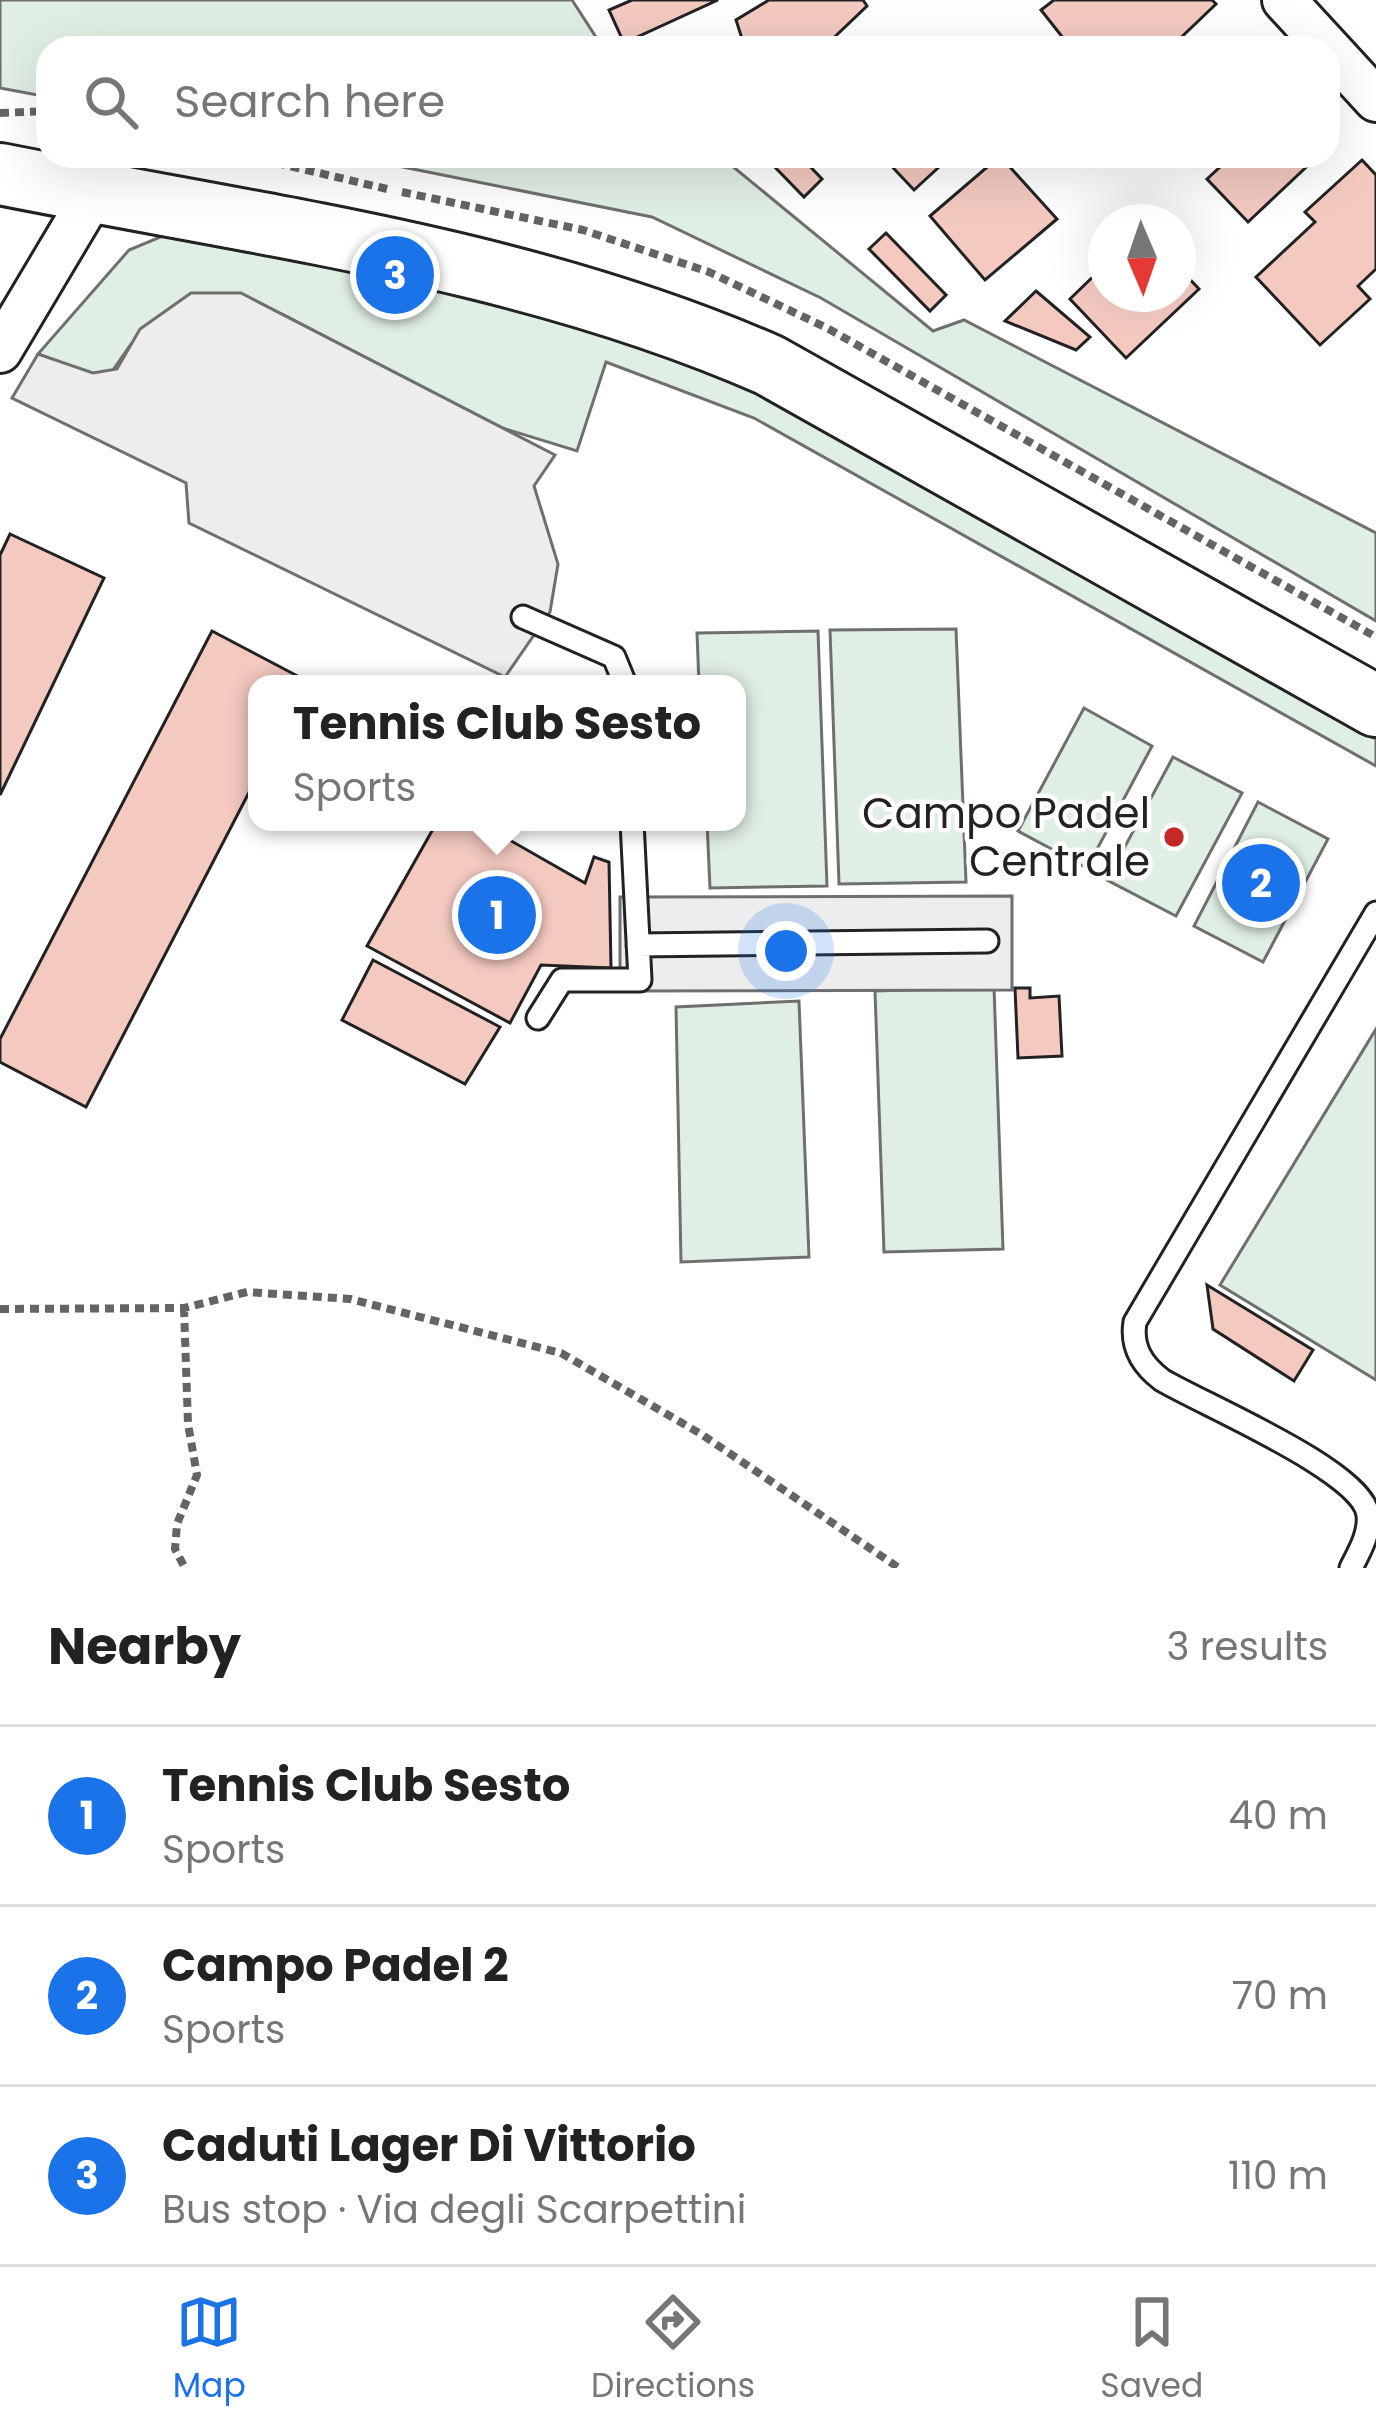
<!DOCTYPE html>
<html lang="en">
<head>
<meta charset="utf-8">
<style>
  :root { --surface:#fff; --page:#f6f6f6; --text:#222; --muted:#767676; --line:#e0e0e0; --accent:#1a73e8 }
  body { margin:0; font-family:Poppins,sans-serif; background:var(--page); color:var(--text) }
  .compass { position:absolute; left:1088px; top:204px; width:108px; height:108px; border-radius:50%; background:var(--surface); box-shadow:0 12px 48px #0002; rotate:178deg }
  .you { position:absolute; left:786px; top:951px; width:42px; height:42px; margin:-30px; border:9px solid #fff; border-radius:50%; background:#1a73e8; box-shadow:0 0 0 18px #1a73e833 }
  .badge { display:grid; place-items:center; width:78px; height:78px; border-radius:50%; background:var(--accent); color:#fff; font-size:39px; font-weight:700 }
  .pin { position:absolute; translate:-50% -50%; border:6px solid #fff; box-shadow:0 3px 12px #0006 }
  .popup { position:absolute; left:248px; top:675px; width:498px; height:156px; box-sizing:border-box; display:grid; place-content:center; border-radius:24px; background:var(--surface); filter:drop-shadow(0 3px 9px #0005); font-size:39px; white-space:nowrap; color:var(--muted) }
  .popup b { font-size:45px; color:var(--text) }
  .popup::after { content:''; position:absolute; left:50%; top:100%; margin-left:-24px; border:24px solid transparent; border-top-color:var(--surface) }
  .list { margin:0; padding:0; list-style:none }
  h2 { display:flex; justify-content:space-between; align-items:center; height:156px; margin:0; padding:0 48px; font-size:51px }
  h2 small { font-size:39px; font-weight:400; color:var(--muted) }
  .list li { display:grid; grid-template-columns:78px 1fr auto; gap:36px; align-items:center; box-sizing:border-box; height:180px; padding:0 48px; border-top:3px solid var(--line) }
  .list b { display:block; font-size:45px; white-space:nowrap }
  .list p { margin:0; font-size:39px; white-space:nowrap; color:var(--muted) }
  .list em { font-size:39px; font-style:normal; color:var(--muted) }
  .icon { flex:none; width:66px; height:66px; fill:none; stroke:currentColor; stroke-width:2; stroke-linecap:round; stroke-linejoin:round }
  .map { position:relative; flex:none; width:1376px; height:1568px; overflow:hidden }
  .search { position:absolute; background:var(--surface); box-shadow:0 12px 48px #0002; left:36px; right:36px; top:36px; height:132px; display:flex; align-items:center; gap:30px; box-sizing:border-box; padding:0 42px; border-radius:36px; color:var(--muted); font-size:45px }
  .sheet { height:696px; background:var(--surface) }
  nav { display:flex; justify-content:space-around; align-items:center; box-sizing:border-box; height:168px; border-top:3px solid var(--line); background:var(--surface); font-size:33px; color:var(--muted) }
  nav a { display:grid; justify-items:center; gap:6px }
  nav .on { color:var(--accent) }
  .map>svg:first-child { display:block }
  .green { fill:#e0efe3; stroke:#6f6f6f; stroke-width:3 }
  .parking { fill:#ededed; stroke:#6f6f6f; stroke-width:3 }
  .building { fill:#f3c9c0; stroke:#222; stroke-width:3 }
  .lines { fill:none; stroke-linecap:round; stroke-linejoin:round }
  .service-casing { stroke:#222; stroke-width:27 }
  .minor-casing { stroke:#222; stroke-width:48 }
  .secondary-casing { stroke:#222; stroke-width:66 }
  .path { stroke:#646464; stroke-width:8; stroke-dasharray:9 6; stroke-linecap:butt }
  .service { stroke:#fff; stroke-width:21 }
  .minor { stroke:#fff; stroke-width:42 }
  .secondary { stroke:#fff; stroke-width:60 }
  .poi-dot { fill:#c62828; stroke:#fff; stroke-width:4.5 }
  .labels { text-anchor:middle; stroke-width:9; stroke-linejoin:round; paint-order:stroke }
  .poi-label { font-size:42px; fill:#222; stroke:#fff; text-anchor:end }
</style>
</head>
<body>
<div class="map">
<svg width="1376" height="1568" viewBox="0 0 1376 1568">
  <rect width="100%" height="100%" fill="#fff"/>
  <path class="green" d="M 0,0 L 572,0 L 603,48 L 48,48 L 48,97 L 0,88 Z
    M 348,156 L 720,156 L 933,331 L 964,320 L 1376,533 L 1376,621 L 821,298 L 652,217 Z
    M 177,230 L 562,319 L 655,349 L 769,398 L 934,485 L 1376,739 L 1376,766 L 754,418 L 606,362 L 577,451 L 499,427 L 282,314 L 131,344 L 106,380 L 38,354 L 129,250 Z
    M 956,629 L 966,882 L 839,884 L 830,630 Z
    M 818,631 L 827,886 L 710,888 L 707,822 L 737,822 L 737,684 L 699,684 L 697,633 Z
    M 1084,708 L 1152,746 L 1087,868 L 1018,831 Z
    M 1173,757 L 1242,793 L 1176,916 L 1107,880 Z
    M 1258,802 L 1328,839 L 1263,962 L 1194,926 Z
    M 994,987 L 1003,1249 L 884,1252 L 875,991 Z
    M 799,1001 L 809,1257 L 681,1262 L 676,1007 Z
    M 1376,1029 L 1376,1380 L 1220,1285 Z"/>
  <path class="parking" d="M 191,293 L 241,293 L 555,455 L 534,486 L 558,564 L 550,612 L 505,677 L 189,523 L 186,483 L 12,398 L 38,354 L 93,373 L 117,369 L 140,329 Z
    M 1012,896 L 1012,990 L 620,991 L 620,897 Z"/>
  <path class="building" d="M 632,0 L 718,0 L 624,43 L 609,10 Z
    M 769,0 L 863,0 L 867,6 L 823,48 L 745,48 L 736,20 Z
    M 1054,0 L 1212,0 L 1216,4 L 1170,48 L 1071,48 L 1041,10 Z
    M 764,156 L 800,156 L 822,179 L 804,197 Z
    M 882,156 L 951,156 L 914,190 Z
    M 1000,156 L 1057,219 L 985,280 L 930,216 Z
    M 1232,156 L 1318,156 L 1248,222 L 1207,179 Z
    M 1362,160 L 1376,175 L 1376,269 L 1358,286 L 1370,299 L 1320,345 L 1256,277 L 1315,222 L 1305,212 Z
    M 886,233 L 946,295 L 930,311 L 869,249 Z
    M 1106,264 L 1106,294 L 1178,294 L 1178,267 L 1199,289 L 1126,358 L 1070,299 Z
    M 1036,291 L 1090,337 L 1076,350 L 1005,321 Z
    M 10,534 L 104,578 L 0,795 L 0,555 Z
    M 212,631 L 307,681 L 257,684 L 257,777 L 86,1107 L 0,1062 L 0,1039 Z
    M 437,822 L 496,822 L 492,830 L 585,883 L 594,857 L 609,862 L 611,968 L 541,965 L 510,1023 L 367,946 Z
    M 373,960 L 500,1027 L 465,1084 L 342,1020 Z
    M 1015,988 L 1030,988 L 1030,998 L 1059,996 L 1062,1056 L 1018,1058 Z
    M 1207,1285 L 1313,1350 L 1294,1381 L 1213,1329 Z"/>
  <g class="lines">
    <defs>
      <path id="service" d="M 523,617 L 614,657 L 625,684
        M 638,945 L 987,941
        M 538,1018 L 562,980 L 640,980 L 632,822
        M 1351,1568 C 1359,1552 1370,1534 1368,1515 C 1363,1471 1204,1405 1162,1380 C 1142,1365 1131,1347 1135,1322 L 1376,913"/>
      <path id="minor" d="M 1284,0 L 1376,100
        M 0,351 L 94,193"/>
      <path id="secondary" d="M 0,174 C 260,226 525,258 769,365 L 1376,706"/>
    </defs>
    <use href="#service" class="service-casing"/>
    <use href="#minor" class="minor-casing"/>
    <use href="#secondary" class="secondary-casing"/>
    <path class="path" d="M 0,113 L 48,111
      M 247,156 L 387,189
      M 402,192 L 583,230 L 709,272 L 827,328 L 1376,637
      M 184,1308 L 188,1424 L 197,1475 L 177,1524 L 175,1549 L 185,1568
      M 0,1309 L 184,1308 L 247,1292 L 350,1299 L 561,1353 L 701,1434 L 899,1568"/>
    <use href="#service" class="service"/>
    <use href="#minor" class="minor"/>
    <use href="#secondary" class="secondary"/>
  </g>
  <circle class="poi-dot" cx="1174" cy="837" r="12"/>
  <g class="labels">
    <g class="poi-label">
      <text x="1150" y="828">Campo Padel<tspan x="1150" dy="48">Centrale</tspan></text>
    </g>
  </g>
</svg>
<svg class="compass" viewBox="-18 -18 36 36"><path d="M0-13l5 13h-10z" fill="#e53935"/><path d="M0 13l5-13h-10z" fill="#767676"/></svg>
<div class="you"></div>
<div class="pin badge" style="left:497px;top:915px">1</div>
<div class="popup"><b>Tennis Club Sesto</b>Sports</div>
<div class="pin badge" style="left:1261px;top:883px">2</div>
<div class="pin badge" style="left:395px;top:275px">3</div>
<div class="search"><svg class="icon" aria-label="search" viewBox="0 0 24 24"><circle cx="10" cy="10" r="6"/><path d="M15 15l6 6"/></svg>Search here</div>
</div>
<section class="sheet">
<h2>Nearby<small>3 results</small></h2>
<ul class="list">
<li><span class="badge">1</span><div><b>Tennis Club Sesto</b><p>Sports</p></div><em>40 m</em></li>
<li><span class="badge">2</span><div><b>Campo Padel 2</b><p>Sports</p></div><em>70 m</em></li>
<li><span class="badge">3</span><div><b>Caduti Lager Di Vittorio</b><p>Bus stop · Via degli Scarpettini</p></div><em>110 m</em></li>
</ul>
</section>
<nav>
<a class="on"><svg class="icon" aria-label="map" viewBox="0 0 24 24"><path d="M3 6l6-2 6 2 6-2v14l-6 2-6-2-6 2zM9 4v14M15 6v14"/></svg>Map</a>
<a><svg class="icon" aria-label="directions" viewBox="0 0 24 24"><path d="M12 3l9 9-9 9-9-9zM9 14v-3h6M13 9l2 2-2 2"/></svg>Directions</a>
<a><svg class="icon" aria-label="saved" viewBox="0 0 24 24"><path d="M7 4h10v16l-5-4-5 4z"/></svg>Saved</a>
</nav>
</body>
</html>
